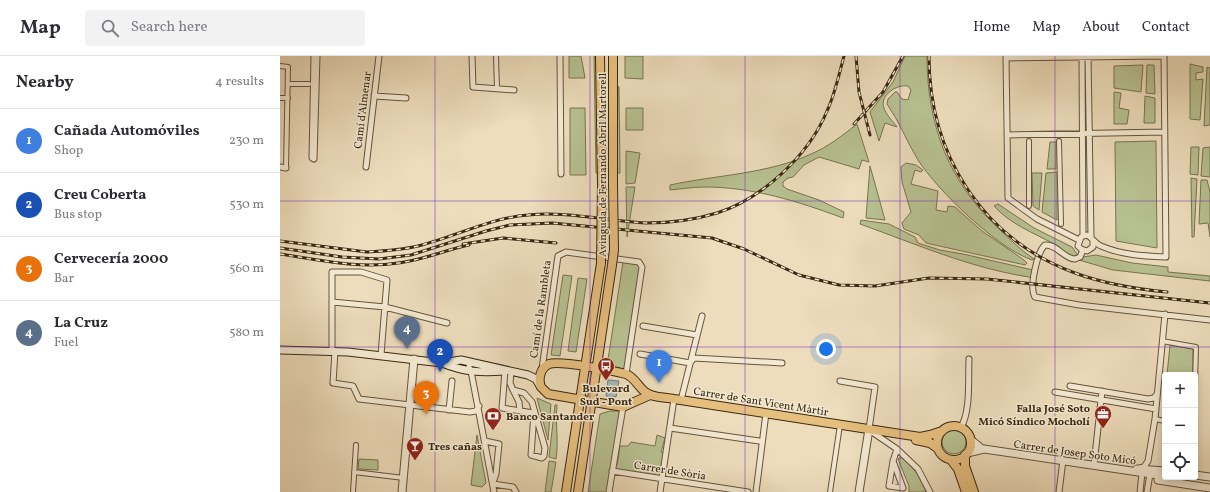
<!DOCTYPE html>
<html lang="en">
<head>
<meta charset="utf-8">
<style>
  :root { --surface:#fff; --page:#f2f2f3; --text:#2b2b33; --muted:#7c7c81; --line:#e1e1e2; --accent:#0f766e }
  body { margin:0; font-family:Vollkorn,serif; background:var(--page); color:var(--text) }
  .controls { position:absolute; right:12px; bottom:12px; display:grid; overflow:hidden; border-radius:4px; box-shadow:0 2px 10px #0003 }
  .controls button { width:36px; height:36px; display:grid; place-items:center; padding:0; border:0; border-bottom:1px solid var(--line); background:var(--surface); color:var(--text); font:20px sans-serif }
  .you { position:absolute; left:546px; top:293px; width:14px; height:14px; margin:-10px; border:3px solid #fff; border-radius:50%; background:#1a73e8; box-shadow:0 0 0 6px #1a73e833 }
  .badge { display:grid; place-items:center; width:26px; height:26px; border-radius:50%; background:var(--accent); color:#fff; font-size:13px; font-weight:700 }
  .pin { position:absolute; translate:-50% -33px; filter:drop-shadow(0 1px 2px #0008) }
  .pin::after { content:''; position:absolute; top:21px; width:14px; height:12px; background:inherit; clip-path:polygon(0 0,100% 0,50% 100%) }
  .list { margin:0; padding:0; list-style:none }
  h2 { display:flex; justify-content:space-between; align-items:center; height:52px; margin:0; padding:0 16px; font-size:17px }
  h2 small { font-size:13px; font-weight:400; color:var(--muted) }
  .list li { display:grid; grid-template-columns:26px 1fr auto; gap:12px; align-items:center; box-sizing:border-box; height:64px; padding:0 16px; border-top:1px solid var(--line) }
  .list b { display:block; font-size:15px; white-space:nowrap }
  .list p { margin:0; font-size:13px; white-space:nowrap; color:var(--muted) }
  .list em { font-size:13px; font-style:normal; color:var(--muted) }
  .icon { flex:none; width:22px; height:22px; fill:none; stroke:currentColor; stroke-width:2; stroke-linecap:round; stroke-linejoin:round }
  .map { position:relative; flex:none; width:930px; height:436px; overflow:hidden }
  header { display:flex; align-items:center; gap:24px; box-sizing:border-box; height:56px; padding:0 20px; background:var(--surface); border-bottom:1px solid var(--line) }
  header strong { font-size:19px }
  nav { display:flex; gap:22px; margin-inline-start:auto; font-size:14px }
  .search { width:280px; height:36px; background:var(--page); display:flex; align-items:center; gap:10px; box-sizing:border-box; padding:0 14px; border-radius:4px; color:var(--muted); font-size:15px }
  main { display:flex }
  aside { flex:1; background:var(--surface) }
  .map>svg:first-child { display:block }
  .green { fill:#b7c191; stroke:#787450 }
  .water { fill:#9fb8bd; stroke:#777e78 }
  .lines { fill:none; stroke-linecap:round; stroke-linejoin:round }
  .pedestrian-casing { stroke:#67553b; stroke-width:6 }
  .minor-casing { stroke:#67553b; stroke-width:7 }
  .tertiary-casing { stroke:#67553b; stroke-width:9 }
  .secondary-casing { stroke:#3a2810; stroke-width:9 }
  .primary-casing { stroke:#3a2810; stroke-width:10 }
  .pedestrian { stroke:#f3e9d3; stroke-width:4 }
  .minor { stroke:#f3e9d3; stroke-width:5 }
  .tertiary { stroke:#f3e9d3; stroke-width:7 }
  .secondary { stroke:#f3e9d3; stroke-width:7 }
  .primary { stroke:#e6be7e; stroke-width:8 }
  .rail-casing { stroke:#3a2810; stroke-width:3 }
  .rail { stroke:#f3e9d3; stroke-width:1.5; stroke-dasharray:4.5; stroke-linecap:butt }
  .primary-bridge-casing { stroke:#3a2810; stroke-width:10; stroke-linecap:butt }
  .primary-bridge { stroke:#e6be7e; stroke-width:8 }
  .grid { fill:none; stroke:#7b2cbf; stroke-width:1; stroke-opacity:0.55 }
  .labels { text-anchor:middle; stroke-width:3; stroke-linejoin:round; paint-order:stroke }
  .street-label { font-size:11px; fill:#3a2810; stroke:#f3e9d3 }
  .poi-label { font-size:11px; font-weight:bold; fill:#3a2810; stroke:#f3e9d3; text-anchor:start }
</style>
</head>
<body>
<header>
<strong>Map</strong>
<div class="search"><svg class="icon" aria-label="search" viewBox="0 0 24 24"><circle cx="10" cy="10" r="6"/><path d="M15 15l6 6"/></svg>Search here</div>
<nav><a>Home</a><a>Map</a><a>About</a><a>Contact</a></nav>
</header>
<main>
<aside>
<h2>Nearby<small>4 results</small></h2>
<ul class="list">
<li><span class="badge" style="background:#3f7fe0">1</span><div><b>Cañada Automóviles</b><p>Shop</p></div><em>230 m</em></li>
<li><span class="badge" style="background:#1a4fb4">2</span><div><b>Creu Coberta</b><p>Bus stop</p></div><em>530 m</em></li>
<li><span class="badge" style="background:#e8710a">3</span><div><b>Cervecería 2000</b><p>Bar</p></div><em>560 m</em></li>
<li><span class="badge" style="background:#5c6f8a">4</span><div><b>La Cruz</b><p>Fuel</p></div><em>580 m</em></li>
</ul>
</aside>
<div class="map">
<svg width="930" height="436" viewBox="0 0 930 436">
  <rect width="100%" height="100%" fill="#edddbc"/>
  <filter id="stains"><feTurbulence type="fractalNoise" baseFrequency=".005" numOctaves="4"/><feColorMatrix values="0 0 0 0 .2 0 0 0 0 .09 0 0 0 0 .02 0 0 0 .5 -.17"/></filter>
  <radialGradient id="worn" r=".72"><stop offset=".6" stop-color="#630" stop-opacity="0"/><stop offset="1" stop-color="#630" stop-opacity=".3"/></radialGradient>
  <path class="green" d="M 289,0 L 301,0 L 305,22 L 289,22 Z
    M 314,0 L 317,0 L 318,117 L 316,117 Z
    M 345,0 L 363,0 L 363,23 L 345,22 Z
    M 625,0 L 647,0 C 647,70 669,127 721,175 C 732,185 742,195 754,203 L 752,204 C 717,192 658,135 638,104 C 627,86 619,65 607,48 L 608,43 L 615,36 L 617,36 L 622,43 L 628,44 L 631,34 L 628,30 C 617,28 599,39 604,52 C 606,59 613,65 617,71 L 605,67 L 599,85 L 590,56 L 613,26 Z
    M 910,8 L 923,11 L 923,16 L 916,17 L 916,24 L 923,23 L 920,64 L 910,63 Z
    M 863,9 L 861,36 L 834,32 L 834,10 Z
    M 867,9 L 874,9 L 875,38 L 866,37 Z
    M 927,11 L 930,12 L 930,69 L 924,70 Z
    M 338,30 L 339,31 L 340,117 L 337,117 Z
    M 834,36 L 841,37 L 839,52 L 849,54 L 847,68 L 834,68 Z
    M 865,40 L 875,42 L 875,67 L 864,67 Z
    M 290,52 L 305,52 L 306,119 L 290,119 Z
    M 346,52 L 363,52 L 363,74 L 346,74 Z
    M 577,68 L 589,106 L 582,104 L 579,113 L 539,101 L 524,109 L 513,121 L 508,122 L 503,126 L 503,130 L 507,133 L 539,144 L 564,156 L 563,162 C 517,145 473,131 424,131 C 413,131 401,133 390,134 L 390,129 C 436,119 488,118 531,98 C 548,91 563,79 577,68 Z
    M 876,85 L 877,192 L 836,185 L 835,86 Z
    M 770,86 L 776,86 L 776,113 L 767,113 Z
    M 911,91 L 919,91 L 918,119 L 910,118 Z
    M 930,91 L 930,121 L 921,120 L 923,92 Z
    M 346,95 L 360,97 L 355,127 L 346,128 Z
    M 626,107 L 636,109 L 643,114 L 641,116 L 635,114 L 631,128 L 658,135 L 656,154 L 667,156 L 668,150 L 675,151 L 702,175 L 744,204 L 747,207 L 745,209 L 646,187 L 639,179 L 624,173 L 622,167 L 631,156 L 622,126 L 621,111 Z
    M 590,110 L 605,164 L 586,162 Z
    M 777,116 L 777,164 L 762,156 L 766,117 Z
    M 752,117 L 762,117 L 759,154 L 753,150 Z
    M 911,122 L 917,123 L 914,181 L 912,181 Z
    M 921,124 L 927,124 L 930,136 L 930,181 L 928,167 L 919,168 Z
    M 346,131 L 355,131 L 347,181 Z
    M 718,148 L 754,172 L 792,191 L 797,198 L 796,200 C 788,201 779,191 772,187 C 752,176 730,168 714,150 Z
    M 581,164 L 609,168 L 635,181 L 638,187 L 660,194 L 683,198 L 753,214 L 752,224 L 749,221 C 690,212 636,188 580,168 Z
    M 816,199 L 852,207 L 888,211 L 888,216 L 930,220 L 930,225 L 833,214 L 799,204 L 803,201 Z
    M 343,206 L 356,208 L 361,213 L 345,313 L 327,310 Z
    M 283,219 L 292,220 L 280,300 L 271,299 Z
    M 298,222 L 307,223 L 296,296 L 288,295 Z
    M 890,289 L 913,293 L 913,319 L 887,319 Z
    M 257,342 L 271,348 L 268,384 Z
    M 275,349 L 277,349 C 275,367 279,385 276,403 L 269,401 Z
    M 330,355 L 340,355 L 328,436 L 308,436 L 320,358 Z
    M662 386a12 12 0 1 1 24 0a12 12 0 1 1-24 0Z
    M 197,379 L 206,427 L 202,431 L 191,429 Z
    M 377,379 L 385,382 L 381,396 L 385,397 L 381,419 L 379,421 L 336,414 L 334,412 L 335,409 L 337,409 L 340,390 L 348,390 L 351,386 L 375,390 Z
    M 619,402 L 623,402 C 634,411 641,423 646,436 L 629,436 L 629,430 L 618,403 Z
    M 79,403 L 98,404 L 98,414 L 78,413 Z
    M 269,405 L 276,406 L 271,436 L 265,436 Z"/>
  <path class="water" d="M 328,324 L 339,325 L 336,341 L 326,340 Z"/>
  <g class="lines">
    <defs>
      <path id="pedestrian" d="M 216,0 L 217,33
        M 0,10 L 8,11 L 6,112
        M 8,28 L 29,28
        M 0,42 L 8,42
        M 749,85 L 749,150
        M 779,85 L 781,168
        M 882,285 L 916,291 L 915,329
        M 875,363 L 885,365
        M 74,416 L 124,422
        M 73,436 L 76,389
        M 550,436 L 560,369"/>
      <path id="minor" d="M 34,0 L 32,102 L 34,103 L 37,0
        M 192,0 L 193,31 L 234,34
        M 280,0 L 281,118
        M 726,0 L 728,142 L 757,163 L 799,184
        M 802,0 L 803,180
        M 808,0 L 811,181
        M 726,2 L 884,0
        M 94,40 L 126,42
        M 727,79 L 884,76
        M 0,111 L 6,112
        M 86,111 L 99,0
        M 813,185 L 813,191 L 807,195 L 801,193 L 798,190 L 801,181 L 807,179 C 813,182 815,188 821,190 C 841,199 865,200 886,201 L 884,0
        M 803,194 L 800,201 L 795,203 C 784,203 777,188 765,189 C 757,196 749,232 755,241 L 799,249 L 930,264
        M 52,246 L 105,251 L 167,267
        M 363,270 L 417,279
        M 52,295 L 52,216 L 81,216 L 107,224 L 101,299
        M 55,295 L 53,327 L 73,330 L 79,343 L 190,356 L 196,355 L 199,350
        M 360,298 L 410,307 L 414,302 L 502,307
        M 189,311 L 191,315 L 214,436
        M 262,313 L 278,200 L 286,196 L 359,206 L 362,211 L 346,318
        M 225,315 L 222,352 L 254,357 L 251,399 L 262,402 L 264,400 L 265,392 L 252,346 L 244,337 L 233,334 L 230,327 L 231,316
        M 560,325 L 595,331 L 589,373
        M 790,330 L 868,343 L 874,342 L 877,338
        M 233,334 L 239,346 L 240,355
        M 775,336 L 876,353
        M 401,344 L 422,260
        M 169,354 L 172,325
        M 681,371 C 691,355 688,322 689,303
        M 390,372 L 479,385
        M 592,376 L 617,393 L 638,413 L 650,436
        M 205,385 L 219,388 L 216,418 L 213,426
        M 613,405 L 623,432 L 609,430 L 613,405 L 617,393
        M 814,409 L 822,335
        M 860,412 L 864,411 L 868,405 L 875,363 L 885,258
        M 332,415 L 468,436
        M 213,428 L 233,431 L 236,436
        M 329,436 L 343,351
        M 380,436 L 394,343
        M 476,436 L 486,357
        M 779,436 L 783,404
        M 860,436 L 862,417
        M 867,436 L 870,418"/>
      <path id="tertiary" d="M 691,384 L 702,393
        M 687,397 L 704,393 L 885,420
        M 857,413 L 885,415
        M 915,419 L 930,421
        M 878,424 L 930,432
        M 122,436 L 134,303
        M 579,436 L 589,373"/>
      <path id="secondary" d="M 0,294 L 68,296 L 162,307 C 185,316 200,317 225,315
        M 162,307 L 181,304 L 248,319 L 256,323 L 260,330"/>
      <path id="primary" d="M 320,0 L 322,129
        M 333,0 L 333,128
        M 370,339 L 343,351 L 268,338 L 261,331 C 258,323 260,312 269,308 C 279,304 334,315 346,318 C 355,322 357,329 364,335 C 371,342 385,341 394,343 L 640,381 L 650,379 L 662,375
        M657 387a17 17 0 1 1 34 0a17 17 0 1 1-34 0Z
        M 636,384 L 650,387 L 657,392
        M 685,399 L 685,410 L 694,436
        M 671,404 L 678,413 L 686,436
        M 286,436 L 321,207
        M 298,436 L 332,209"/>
    </defs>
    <use href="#pedestrian" class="pedestrian-casing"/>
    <use href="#minor" class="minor-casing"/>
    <use href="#tertiary" class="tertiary-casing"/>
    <use href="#secondary" class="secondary-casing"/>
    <use href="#primary" class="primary-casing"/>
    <use href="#pedestrian" class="pedestrian"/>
    <use href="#minor" class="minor"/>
    <use href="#tertiary" class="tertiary"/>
    <use href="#secondary" class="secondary"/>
    <use href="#primary" class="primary"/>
    <defs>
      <path id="rail" d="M 576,0 L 579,36 L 590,79
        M 649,0 C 649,98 702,183 795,217 C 825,228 856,233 887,236
        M 574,68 L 603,36 L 623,0
        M 0,185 L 87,196 C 104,195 121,194 138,190 C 175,181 209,162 248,159 C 287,155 327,165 366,167 C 390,167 414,164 437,157 C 482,143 529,99 547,55 C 555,38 559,18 564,0
        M 183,188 L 223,182 L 276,187
        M 0,192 L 62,201 L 99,203 L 131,199 L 206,175 L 230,169 L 272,167 L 432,182 L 464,193 L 519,219 L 559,229 L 595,230 L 649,222 L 707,223 L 930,247
        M 0,198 C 39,204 79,213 118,207 C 143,204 165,194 189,189"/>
    </defs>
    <use href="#rail" class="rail-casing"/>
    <use href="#rail" class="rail"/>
    <defs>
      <path id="primary-bridge" d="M 321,207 L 322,129
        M 332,209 L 334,194 L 333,128"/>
    </defs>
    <use href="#primary-bridge" class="primary-bridge-casing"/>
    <use href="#primary-bridge" class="primary-bridge"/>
  </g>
  <path class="grid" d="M 155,0 L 155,436M 310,0 L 310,436M 465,0 L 465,436M 620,0 L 620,436M 775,0 L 775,436M 0,145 L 930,145M 0,291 L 930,291"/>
  <defs>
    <symbol id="bus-pin" viewBox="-11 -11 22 30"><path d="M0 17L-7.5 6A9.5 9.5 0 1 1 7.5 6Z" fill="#8f2418" stroke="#f3e9d3"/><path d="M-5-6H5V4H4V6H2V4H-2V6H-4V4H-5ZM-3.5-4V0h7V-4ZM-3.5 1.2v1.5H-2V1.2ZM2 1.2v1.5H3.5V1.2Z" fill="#fff"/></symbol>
    <symbol id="office-pin" viewBox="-11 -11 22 30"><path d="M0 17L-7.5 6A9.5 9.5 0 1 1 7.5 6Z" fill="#8f2418" stroke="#f3e9d3"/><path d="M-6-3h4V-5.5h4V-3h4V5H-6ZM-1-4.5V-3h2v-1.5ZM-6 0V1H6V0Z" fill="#fff"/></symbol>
    <symbol id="bank-pin" viewBox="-11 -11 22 30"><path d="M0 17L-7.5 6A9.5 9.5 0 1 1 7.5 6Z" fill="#8f2418" stroke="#f3e9d3"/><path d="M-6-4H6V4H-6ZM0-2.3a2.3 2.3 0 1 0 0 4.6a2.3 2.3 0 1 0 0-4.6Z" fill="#fff"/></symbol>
    <symbol id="bar-pin" viewBox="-11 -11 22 30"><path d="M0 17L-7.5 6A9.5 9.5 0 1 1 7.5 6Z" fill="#8f2418" stroke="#f3e9d3"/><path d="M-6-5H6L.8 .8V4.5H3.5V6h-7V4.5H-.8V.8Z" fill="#fff"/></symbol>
  </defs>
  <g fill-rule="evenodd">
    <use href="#bus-pin" x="316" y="300" width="20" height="27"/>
    <use href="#office-pin" x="813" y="348" width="20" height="27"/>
    <use href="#bank-pin" x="203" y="350" width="20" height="27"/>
    <use href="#bar-pin" x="125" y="380" width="20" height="27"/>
  </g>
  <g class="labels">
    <g class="street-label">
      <text transform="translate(82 54) rotate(-83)" y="4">Camí d'Almenar</text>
      <text transform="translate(322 109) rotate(-90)" y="4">Avinguda de Fernando Abril Martorell</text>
      <text transform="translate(260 253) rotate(-82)" y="4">Camí de la Rambleta</text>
      <text transform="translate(481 345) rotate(9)" y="4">Carrer de Sant Vicent Màrtir</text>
      <text transform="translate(795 396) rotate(8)" y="4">Carrer de Josep Soto Micó</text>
      <text transform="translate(390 414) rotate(9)" y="4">Carrer de Sòria</text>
    </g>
    <g class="poi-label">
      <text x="326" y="336" text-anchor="middle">Bulevard<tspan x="326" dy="13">Sud - Pont</tspan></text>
      <text x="810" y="356" text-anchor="end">Falla José Soto<tspan x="810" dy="13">Micó Síndico Mocholí</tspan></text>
      <text x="226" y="364">Banco Santander</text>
      <text x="148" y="394">Tres cañas</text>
    </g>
  </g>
  <rect width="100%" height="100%" filter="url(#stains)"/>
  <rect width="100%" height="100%" fill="url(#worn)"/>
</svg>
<div class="controls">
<button>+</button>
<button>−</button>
<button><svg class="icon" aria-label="locate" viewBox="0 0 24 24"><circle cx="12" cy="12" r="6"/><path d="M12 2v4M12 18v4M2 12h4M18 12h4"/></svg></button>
</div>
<div class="you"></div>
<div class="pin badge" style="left:379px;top:327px;background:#3f7fe0">1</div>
<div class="pin badge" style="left:160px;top:316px;background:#1a4fb4">2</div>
<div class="pin badge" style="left:146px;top:358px;background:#e8710a">3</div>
<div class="pin badge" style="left:127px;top:293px;background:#5c6f8a">4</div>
</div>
</main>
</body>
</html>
